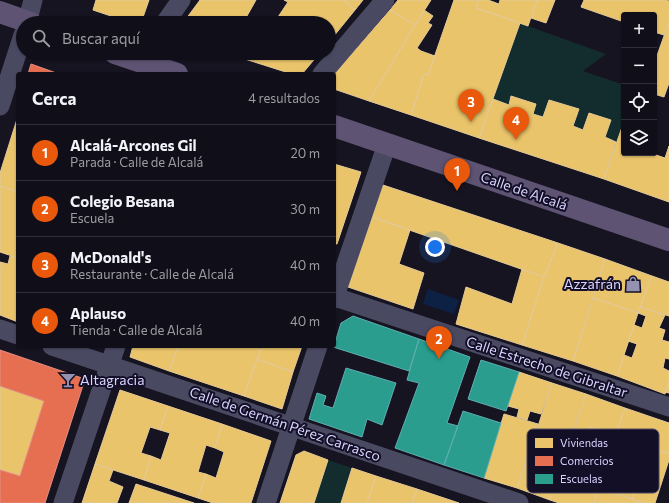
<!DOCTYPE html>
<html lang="es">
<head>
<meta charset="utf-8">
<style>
  :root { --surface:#100f19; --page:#1e1d26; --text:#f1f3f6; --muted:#9c9ca2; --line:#302f38; --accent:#ea580c }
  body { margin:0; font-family:Commissioner,sans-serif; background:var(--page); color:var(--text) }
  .controls { position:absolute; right:12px; top:12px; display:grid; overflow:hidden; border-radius:4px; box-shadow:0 1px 3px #0004 }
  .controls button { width:36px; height:36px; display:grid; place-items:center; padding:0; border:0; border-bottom:1px solid var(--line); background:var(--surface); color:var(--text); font:20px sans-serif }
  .you { position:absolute; left:435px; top:247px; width:14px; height:14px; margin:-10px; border:3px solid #fff; border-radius:50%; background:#1a73e8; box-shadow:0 0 0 6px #1a73e833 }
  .badge { display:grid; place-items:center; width:26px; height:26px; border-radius:50%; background:var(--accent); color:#fff; font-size:13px; font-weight:700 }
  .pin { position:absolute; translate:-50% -33px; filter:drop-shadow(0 1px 2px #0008) }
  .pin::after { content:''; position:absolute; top:21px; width:14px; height:12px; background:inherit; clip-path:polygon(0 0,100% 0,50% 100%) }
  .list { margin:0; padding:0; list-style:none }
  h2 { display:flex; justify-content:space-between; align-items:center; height:52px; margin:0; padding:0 16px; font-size:17px }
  h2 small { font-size:13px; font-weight:400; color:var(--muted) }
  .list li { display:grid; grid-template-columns:26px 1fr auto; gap:12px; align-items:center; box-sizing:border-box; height:56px; padding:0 16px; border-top:1px solid var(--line) }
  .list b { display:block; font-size:15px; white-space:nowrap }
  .list p { margin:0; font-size:13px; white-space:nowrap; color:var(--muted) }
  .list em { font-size:13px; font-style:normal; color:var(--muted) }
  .icon { flex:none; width:22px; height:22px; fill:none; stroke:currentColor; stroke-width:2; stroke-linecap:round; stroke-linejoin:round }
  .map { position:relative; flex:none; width:669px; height:503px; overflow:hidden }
  .search { position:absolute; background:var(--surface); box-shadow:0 1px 3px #0004; left:16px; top:16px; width:320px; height:44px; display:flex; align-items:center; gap:10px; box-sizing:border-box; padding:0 14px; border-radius:22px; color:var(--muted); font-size:15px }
  .panel { position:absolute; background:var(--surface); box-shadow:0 1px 3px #0004; left:16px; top:72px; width:320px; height:276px; border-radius:4px }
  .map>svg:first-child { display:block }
  .green { fill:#132c2d }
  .water { fill:#0d2144 }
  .homes { fill:#e9c46a; stroke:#e4c997 }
  .shops { fill:#e76f51; stroke:#e38d85 }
  .schools { fill:#2a9d8f; stroke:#5eaeb1 }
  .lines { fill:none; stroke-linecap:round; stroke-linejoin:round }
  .street { stroke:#4a4962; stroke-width:19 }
  .primary { stroke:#5e5373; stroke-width:22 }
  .labels { text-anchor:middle; stroke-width:4; stroke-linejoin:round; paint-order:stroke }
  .street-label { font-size:14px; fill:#d9d4ff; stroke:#130f26 }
  .poi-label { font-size:14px; fill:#d9d4ff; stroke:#130f26; text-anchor:end }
  .key { fill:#130f26; stroke:#4e4a67; stroke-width:1 }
  .key-label { font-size:11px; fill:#d9d4ff }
</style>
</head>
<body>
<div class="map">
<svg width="669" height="503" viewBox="0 0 669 503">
  <rect width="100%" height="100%" fill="#161421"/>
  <path class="green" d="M 520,23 L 606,54 L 583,71 L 624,85 L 624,120 L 616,142 L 605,137 L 611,120 L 589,113 L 583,130 L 573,126 L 578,109 L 550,100 L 543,117 L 533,114 L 536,103 L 512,96 L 509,105 L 493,99 Z
    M 328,460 L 352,468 L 341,503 L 314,503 Z"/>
  <path class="water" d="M 428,289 L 459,300 L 454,314 L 423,304 Z"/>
  <path class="homes" d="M 96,0 L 149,0 L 141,23 L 132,23 L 93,10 Z
    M 200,0 L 256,0 L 243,23 L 183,23 Z
    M 284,0 L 343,0 L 355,10 L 329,42 L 329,23 L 280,23 L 276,20 L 288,2 Z
    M 343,0 L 363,0 L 355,10 Z
    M 398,0 L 431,0 L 415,25 L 390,10 Z
    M 454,0 L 479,0 L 476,8 L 520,23 L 479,138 L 411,115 L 424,74 L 428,75 Z
    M 479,0 L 488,0 L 499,4 L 500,0 L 537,0 L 528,26 L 476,8 Z
    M 537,0 L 555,0 L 546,23 L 531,18 Z
    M 584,0 L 665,0 L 669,1 L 669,22 L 664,35 L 654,32 L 654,15 L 624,15 L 624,22 L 581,7 Z
    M 390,10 L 415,25 L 369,101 L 334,89 L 334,74 Z
    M 424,10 L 433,16 L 428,23 L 432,25 L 417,48 L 421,51 L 435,56 L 428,75 L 424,74 L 411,115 L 369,101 Z
    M 247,16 L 256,23 L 243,23 Z
    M 669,22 L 669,83 L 664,97 L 654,94 L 654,64 Z
    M 226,53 L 316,53 L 318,55 L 302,74 L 292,74 Z
    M 511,96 L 536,104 L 533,114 L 543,117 L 549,100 L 579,109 L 573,126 L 583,130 L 589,113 L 611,120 L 605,137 L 616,142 L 604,179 L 479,138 L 493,99 L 509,105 Z
    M 18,116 L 18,192 L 0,186 L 0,173 Z
    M 622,127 L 624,127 L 624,153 L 650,153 L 665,158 L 669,146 L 669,202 L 604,179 Z
    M 334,164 L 361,172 L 337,244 L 334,244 Z
    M 383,185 L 558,243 L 544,277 L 372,217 Z
    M 0,186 L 18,192 L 18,258 L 0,252 Z
    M 372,217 L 410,230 L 399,264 L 424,273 L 413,309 L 348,287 Z
    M 558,243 L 605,259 L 573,361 L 522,345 L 544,277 Z
    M 10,256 L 18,258 L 18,322 L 0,315 L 0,262 L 8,264 Z
    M 605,259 L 652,276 L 638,313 L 593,298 Z
    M 522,269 L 544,277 L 522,345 L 456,324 L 466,287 L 512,304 Z
    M 652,276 L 669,282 L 669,316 L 640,307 Z
    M 593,298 L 638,313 L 617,376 L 573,361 Z
    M 640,307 L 665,315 L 659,328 L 665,330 L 662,340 L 669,342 L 669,359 L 665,358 L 663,368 L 669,371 L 669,381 L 665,394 L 617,376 L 624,355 L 632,358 L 637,344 L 628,341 L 634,325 L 642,328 L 646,316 L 638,313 Z
    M 133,346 L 178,346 L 169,371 L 130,357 Z
    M 178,346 L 252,346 L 261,349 L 244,396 L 169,371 Z
    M 262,346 L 302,346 L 293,372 L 257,359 Z
    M 257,359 L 293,372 L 282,409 L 244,396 Z
    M 519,372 L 552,383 L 541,414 L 530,411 L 527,420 L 517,417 L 519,409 L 508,406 Z
    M 669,381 L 669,393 L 665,392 Z
    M 552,383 L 586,394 L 563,461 L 530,451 Z
    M 0,386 L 44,401 L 20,476 L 0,470 Z
    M 120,390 L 168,406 L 160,430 L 150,427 L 141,453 L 151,456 L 144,480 L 95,464 Z
    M 586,394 L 625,408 L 615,436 L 590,427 L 581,453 L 568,449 Z
    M 168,406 L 222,424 L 215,448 L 206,445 L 198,472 L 206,474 L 198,498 L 144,480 L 151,456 L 161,460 L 170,433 L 160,430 Z
    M 625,408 L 669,423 L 669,454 L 615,436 Z
    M 504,414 L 538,424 L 517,488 L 484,478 Z
    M 222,424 L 271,441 L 251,503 L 213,503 L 198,498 L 206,474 L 216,478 L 224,452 L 215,448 Z
    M 590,427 L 649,447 L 632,499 L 572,480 Z
    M 649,447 L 669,454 L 669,460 L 655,503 L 644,503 L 632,499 Z
    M 568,449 L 581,453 L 572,480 L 599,489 L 594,503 L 559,503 L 550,500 Z
    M 304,451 L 328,460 L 314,503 L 280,503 L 296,455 Z
    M 530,451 L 563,461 L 550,500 L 517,488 Z
    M 95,464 L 113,470 L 109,481 L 123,487 L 117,503 L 82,503 Z
    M 352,468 L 376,476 L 367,503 L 341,503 Z
    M 376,476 L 417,489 L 412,503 L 367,503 Z
    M 136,484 L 194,503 L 129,503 Z
    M 417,489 L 459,503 L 412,503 Z
    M 599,489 L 632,499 L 644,503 L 594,503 Z"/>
  <path class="shops" d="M 31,64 L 59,74 L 28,74 Z
    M 0,350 L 85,379 L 45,503 L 0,503 L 0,470 L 20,476 L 44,401 L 0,386 Z"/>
  <path class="schools" d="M 353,316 L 419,339 L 409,371 L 333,347 L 334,346 L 341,323 Z
    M 419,339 L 470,357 L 447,423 L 458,426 L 444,465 L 395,448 L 419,383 L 407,380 Z
    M 481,360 L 519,372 L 506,411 L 468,399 Z
    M 346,368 L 396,383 L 382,425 L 367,419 L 362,437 L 309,419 L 317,393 L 326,396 L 323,405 L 333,408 Z
    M 463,411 L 501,423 L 484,478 L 444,465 Z"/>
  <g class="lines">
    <path class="street" d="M 27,23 L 33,0
      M 165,23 L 181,0
      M 322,74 L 385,0
      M 0,106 L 23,35
      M 335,297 L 669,407
      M 334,299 L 387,144
      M 0,329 L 18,335
      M 52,346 L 519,503
      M 63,503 L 116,346
      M 266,503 L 318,346"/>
    <path class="primary" d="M 0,12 L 31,23
      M 115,53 L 177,74
      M 334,126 L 669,240"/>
  </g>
  <defs>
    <symbol id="shop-bare" viewBox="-9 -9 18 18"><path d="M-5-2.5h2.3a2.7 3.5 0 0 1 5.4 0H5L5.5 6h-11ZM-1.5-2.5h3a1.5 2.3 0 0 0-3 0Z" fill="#9591b1" stroke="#130f26" stroke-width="2.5" paint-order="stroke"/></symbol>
    <symbol id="bar-bare" viewBox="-9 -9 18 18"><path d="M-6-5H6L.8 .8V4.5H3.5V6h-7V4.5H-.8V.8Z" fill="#9591b1" stroke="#130f26" stroke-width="2.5" paint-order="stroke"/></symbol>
  </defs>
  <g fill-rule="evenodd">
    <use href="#shop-bare" x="622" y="273" width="22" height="22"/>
    <use href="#bar-bare" x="57" y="369" width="22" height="22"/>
  </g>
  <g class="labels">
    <g class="street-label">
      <text transform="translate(524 191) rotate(19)" y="5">Calle de Alcalá</text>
      <text transform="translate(547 367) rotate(18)" y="5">Calle Estrecho de Gibraltar</text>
      <text transform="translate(285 424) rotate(19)" y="5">Calle de Germán Pérez Carrasco</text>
    </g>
    <g class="poi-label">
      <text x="621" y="289">Azzafrán</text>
      <text x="80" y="385" text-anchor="start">Altagracia</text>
    </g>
  </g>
  <rect x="527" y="429" width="132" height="64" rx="6" class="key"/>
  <rect x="535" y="438" width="18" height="10" fill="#e9c46a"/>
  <rect x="535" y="456" width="18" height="10" fill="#e76f51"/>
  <rect x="535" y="474" width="18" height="10" fill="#2a9d8f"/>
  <g class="key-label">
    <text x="560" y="447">Viviendas</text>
    <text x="560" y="465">Comercios</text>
    <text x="560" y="483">Escuelas</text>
  </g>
</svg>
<div class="controls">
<button>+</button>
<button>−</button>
<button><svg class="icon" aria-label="locate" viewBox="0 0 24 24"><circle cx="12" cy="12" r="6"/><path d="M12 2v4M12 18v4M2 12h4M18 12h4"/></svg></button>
<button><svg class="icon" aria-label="layers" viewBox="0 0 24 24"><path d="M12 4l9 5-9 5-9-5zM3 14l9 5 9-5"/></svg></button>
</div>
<div class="you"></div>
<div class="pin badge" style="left:457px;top:191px">1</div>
<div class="pin badge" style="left:439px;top:359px">2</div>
<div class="pin badge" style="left:471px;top:122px">3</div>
<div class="pin badge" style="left:516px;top:140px">4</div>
<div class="search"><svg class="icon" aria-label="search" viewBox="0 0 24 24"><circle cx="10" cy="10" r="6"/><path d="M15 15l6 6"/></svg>Buscar aquí</div>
<section class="panel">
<h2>Cerca<small>4 resultados</small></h2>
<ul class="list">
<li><span class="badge">1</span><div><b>Alcalá-Arcones Gil</b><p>Parada · Calle de Alcalá</p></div><em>20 m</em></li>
<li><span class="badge">2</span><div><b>Colegio Besana</b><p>Escuela</p></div><em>30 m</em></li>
<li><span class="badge">3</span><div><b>McDonald's</b><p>Restaurante · Calle de Alcalá</p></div><em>40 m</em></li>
<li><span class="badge">4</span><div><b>Aplauso</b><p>Tienda · Calle de Alcalá</p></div><em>40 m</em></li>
</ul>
</section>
</div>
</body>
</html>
